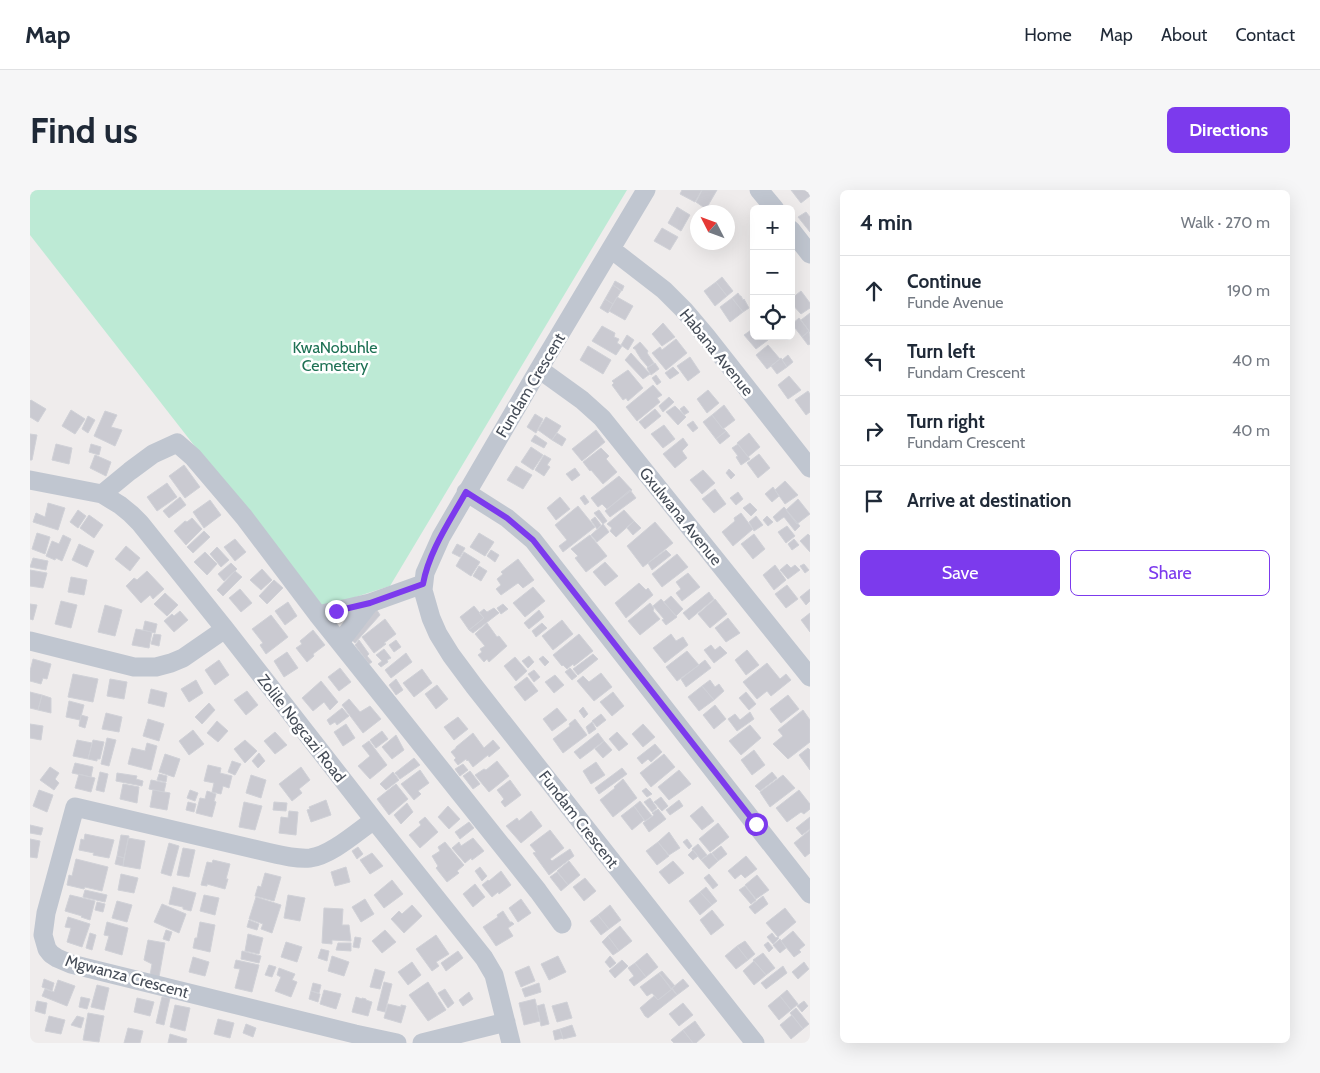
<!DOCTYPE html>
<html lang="en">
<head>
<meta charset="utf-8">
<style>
  :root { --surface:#fff; --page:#f6f6f7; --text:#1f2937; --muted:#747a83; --line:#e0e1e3; --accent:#7c3aed }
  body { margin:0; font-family:Cabin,sans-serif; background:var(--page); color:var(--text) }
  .controls { position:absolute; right:15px; top:15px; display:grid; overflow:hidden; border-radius:8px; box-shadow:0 5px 20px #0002 }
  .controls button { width:45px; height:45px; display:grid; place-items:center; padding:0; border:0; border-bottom:1px solid var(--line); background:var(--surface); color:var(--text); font:25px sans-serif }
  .compass { position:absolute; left:660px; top:15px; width:45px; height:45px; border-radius:50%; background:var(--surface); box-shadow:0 5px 20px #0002; rotate:312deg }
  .stop { position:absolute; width:15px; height:15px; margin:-11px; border:4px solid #7c3aed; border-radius:50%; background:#fff }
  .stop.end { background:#7c3aed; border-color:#fff; box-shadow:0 1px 5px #0008 }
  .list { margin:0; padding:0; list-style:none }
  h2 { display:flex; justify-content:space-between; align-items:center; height:65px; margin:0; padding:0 20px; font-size:21px }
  h2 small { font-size:16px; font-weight:400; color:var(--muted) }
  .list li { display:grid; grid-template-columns:32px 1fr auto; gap:15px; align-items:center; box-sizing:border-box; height:70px; padding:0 20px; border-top:1px solid var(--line) }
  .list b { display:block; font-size:19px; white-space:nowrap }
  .list p { margin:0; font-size:16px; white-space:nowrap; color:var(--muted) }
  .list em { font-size:16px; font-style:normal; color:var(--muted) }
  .actions { display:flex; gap:10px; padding:15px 20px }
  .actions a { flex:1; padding:11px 0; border:1px solid var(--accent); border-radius:8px; text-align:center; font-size:18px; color:var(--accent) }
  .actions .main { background:var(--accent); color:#fff }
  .icon { flex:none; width:28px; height:28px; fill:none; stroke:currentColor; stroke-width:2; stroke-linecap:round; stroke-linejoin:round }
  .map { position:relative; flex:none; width:780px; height:853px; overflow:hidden; border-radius:8px }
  header { display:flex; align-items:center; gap:30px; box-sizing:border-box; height:70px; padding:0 25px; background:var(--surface); border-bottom:1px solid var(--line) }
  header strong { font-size:24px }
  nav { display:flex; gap:28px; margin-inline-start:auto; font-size:18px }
  .intro { display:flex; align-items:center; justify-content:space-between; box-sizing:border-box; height:120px; padding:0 30px }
  h1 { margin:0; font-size:35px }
  .button { padding:12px 22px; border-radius:8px; background:var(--accent); color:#fff; font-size:18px; font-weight:700 }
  main { display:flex; gap:30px; padding:0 30px }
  aside { flex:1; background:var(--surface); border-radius:8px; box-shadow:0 5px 20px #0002 }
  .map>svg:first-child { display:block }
  .green { fill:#bdead5 }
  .building { fill:#cacad1; stroke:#d0d1d7 }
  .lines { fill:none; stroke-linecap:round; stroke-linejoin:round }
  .street { stroke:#c0c6d0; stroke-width:19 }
  .route { stroke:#7c3aed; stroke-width:6 }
  .labels { text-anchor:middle; stroke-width:5; stroke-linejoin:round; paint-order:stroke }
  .park-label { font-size:16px; fill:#1e7154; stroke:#fff }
  .street-label { font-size:16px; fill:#464d58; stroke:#fff }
</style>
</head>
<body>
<header>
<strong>Map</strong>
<nav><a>Home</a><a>Map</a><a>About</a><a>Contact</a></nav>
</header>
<div class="intro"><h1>Find us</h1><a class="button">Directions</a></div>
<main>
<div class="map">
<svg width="780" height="853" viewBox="0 0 780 853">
  <rect width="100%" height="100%" fill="#efecec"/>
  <path class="green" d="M 0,0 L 597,0 L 360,396 L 291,418 L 0,45 Z"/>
  <path class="building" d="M 652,0 L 672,0 L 665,12 L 650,4 Z
    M 672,0 L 687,0 L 676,19 L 666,12 Z
    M 761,0 L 780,0 L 780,6 L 771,13 Z
    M 647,17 L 660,25 L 651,41 L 638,33 Z
    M 776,22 L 780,27 L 780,42 L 768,27 Z
    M 632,38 L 648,47 L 640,60 L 624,51 Z
    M 692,87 L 703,101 L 697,106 L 686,92 Z
    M 585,91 L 594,96 L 592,101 L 583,95 Z
    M 686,92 L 697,106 L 685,116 L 674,101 Z
    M 583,95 L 591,101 L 583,114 L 575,109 Z
    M 771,101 L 780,113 L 780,118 L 771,124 L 761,113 L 761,109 Z
    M 708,103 L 710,106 L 711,106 L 713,110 L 714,109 L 719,118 L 713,122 L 702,108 Z
    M 587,107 L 603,116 L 595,130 L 579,121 Z
    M 702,108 L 713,122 L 700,132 L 690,117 Z
    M 575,109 L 583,114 L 578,123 L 570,118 Z
    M 780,123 L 780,142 L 771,130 Z
    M 769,128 L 779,141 L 772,147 L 762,134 Z
    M 633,133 L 645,147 L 632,156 L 622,144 Z
    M 572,136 L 585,143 L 584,147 L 589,149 L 587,153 L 592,156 L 586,165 L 562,151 Z
    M 724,138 L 724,146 L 735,146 L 738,150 L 726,159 L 714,145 Z
    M 779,141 L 780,154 L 778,155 L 772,147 Z
    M 597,145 L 604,150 L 598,160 L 591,155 Z
    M 646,149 L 657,163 L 636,180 L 622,163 L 630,157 L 632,160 Z
    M 610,152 L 618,161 L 617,163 L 624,173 L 618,177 L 611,169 L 606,161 L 606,160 L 603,158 Z
    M 738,155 L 750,169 L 737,179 L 726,165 Z
    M 558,156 L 581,170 L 573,184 L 550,170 Z
    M 601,163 L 620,184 L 613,189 L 595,170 Z
    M 758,165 L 763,172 L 757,177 L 752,170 Z
    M 660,167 L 670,182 L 658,191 L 647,176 Z
    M 751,168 L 757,177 L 747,184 L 741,176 Z
    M 625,173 L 629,179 L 621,185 L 617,178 Z
    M 643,177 L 649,183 L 640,189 L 635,183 Z
    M 598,180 L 613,198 L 598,211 L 596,208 L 593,210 L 582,195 L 584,193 L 582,191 Z
    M 626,185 L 631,192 L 627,195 L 622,188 Z
    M 759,186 L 771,200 L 758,209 L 748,195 Z
    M 623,195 L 632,205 L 627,208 L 630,212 L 607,231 L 596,217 Z
    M 678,200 L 689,213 L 677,223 L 667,209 Z
    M 778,201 L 780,204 L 780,222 L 776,225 L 765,210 Z
    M 639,207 L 644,212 L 633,222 L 629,216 Z
    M 1,210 L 16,219 L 8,232 L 0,227 L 0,211 Z
    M 694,215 L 705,230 L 693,239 L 682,225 Z
    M 645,216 L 656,227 L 648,235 L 636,222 Z
    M 654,216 L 659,222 L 654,225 L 650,219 Z
    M 625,219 L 631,226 L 615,239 L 609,232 Z
    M 41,220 L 55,229 L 45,244 L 32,236 Z
    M 75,221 L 87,225 L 81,237 L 92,240 L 85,256 L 64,246 Z
    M 505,224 L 513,229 L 506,243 L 497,237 Z
    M 682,225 L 693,239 L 694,239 L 696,241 L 686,249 L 673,232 Z
    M 58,226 L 65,230 L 58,243 L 52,239 Z
    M 516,227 L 531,236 L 522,250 L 508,240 Z
    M 663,231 L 668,238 L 663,242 L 657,235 Z
    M 634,235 L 645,249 L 633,258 L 621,244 Z
    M 566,240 L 575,252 L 552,271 L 542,259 Z
    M 696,241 L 700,246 L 690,254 L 686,249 Z
    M 527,243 L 536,249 L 532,256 L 522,250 Z
    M 719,243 L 730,257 L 718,267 L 707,253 Z
    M 0,244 L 7,245 L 2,270 L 0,270 Z
    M 505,245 L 517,253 L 514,258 L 501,251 Z
    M 653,248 L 658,255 L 652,261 L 657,268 L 645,278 L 633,264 Z
    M 26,254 L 42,258 L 39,274 L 22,270 Z
    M 61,254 L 71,257 L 69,265 L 59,262 Z
    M 708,254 L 720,269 L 711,275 L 706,267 L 708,266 L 702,258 Z
    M 501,257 L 513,265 L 503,280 L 491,272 Z
    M 571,258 L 579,266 L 576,269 L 587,282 L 573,294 L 561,280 L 560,281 L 553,272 Z
    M 729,264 L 740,278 L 728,288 L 717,273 Z
    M 65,265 L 81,272 L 76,286 L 60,278 Z
    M 514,265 L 521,269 L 517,275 L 520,277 L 514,286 L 505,280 Z
    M 154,275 L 170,297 L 155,308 L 139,286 Z
    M 486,276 L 502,285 L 493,299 L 477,290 Z
    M 545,278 L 550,285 L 542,291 L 536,284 Z
    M 699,279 L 705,285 L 701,289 L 696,283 Z
    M 673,280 L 685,293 L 672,304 L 660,290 Z
    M 589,286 L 602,300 L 577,319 L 572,314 L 568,317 L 561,308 Z
    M 755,291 L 768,305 L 755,314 L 745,300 Z
    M 137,293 L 147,307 L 127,321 L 117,307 Z
    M 743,297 L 749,306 L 742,312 L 735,304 Z
    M 685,299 L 696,314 L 684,323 L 672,309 Z
    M 600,300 L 606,308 L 580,327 L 575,321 Z
    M 708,302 L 713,309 L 706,315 L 700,308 Z
    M 554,305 L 559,312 L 555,315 L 550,308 Z
    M 150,307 L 156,315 L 139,328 L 133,321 Z
    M 530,307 L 540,319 L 526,330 L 517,318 Z
    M 768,309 L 780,324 L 767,334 L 756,320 Z
    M 180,310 L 191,325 L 174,338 L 163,322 Z
    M 18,313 L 35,318 L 28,340 L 3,332 L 6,323 L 15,327 Z
    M 720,313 L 727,320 L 721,326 L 713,318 Z
    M 548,316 L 565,337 L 533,362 L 529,356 L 537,350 L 525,335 Z
    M 754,317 L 770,336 L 765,341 L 754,327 L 747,332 L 743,327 Z
    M 48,320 L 56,326 L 48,338 L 40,332 Z
    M 569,320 L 577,331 L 573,334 L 564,323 Z
    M 594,320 L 604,331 L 586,347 L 580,341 L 582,338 L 577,334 Z
    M 711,323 L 723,339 L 703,356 L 692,342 L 705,331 L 704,328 Z
    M 59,325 L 73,335 L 64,348 L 50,338 Z
    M 726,326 L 733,335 L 724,341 L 719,332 Z
    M 737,326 L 743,332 L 738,336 L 733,330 Z
    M 565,327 L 571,335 L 567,339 L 561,330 Z
    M 162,328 L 172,339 L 156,355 L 144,341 L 155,331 L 157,332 Z
    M 604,331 L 611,338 L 603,345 L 597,338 Z
    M 625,332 L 643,353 L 613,377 L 597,356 Z
    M 573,334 L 579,342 L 567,352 L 561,345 Z
    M 757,336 L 765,346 L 756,353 L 748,342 Z
    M 174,341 L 180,347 L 163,363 L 157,357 Z
    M 7,343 L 20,347 L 15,364 L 2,359 Z
    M 449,343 L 464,352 L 455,366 L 440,357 Z
    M 724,344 L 735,359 L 723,369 L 711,354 Z
    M 778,344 L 780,346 L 780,362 L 770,351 Z
    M 33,345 L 41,349 L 32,371 L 26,368 L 25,370 L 16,366 L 22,351 L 29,354 Z
    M 560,345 L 577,366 L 556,382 L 545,368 L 548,366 L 541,359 Z
    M 205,349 L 216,362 L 205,371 L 194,357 Z
    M 764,349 L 769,355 L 762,360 L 758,354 Z
    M 49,354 L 64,361 L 57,377 L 42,370 Z
    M 427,354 L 435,358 L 430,367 L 422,363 Z
    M 96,356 L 110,368 L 100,381 L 85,369 Z
    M 187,357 L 199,370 L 191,377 L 180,364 Z
    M 461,360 L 469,365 L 465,372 L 457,366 Z
    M 636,360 L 641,365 L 622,380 L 618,373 Z
    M 175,362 L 187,374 L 177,385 L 164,372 Z
    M 434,362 L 450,372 L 441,386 L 426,376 Z
    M 647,364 L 658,377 L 632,397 L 622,384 Z
    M 3,368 L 18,371 L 16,380 L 0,377 Z
    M 488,369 L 504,390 L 493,398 L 488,393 L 471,405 L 466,399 L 471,395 L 467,389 L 473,384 L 471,382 Z
    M 575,372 L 588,386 L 575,396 L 563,382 Z
    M 201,373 L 207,379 L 194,391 L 188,384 Z
    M 757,374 L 761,378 L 765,375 L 770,380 L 758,389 L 750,380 Z
    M 774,374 L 779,380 L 775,383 L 770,376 Z
    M 745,375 L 756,390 L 744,400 L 733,385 Z
    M 449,376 L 457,381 L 451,391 L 443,386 Z
    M 232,379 L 242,390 L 231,400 L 220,390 Z
    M 0,380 L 17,383 L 13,398 L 0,396 Z
    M 117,381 L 134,399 L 123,409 L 120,405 L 111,413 L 96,396 L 104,388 L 107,390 Z
    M 205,381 L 212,387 L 193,406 L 187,400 Z
    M 658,383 L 670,397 L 652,411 L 646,403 L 651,399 L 646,392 Z
    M 41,387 L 57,390 L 54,405 L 38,402 Z
    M 244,390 L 253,398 L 237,414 L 229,406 Z
    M 609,393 L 616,400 L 618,398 L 623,405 L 596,428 L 585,413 Z
    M 757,395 L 768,409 L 756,418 L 745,404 Z
    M 503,397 L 515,411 L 495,427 L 483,413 Z
    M 210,399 L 222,413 L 211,422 L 199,408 Z
    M 780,399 L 780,411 L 776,415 L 770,407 Z
    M 679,402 L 684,409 L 659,430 L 653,423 Z
    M 135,403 L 148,415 L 137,426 L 124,414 Z
    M 641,406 L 653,419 L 646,426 L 634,412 Z
    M 631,409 L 647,427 L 636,435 L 632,430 L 634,429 L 623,416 Z
    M 685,409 L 697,424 L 680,438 L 668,424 Z
    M 31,411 L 47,415 L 41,438 L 25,434 Z
    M 258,412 L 267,426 L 255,435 L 245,421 Z
    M 620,413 L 624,418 L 623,421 L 630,429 L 610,445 L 598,431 Z
    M 0,414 L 7,415 L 3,430 L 0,429 Z
    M 473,414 L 478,419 L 471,424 L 467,418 Z
    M 75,415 L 92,420 L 85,446 L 68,442 Z
    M 444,416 L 454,428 L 439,440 L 430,427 Z
    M 345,417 L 350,425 L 325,453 L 317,446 Z
    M 464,418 L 469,423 L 443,443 L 439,440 L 454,428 L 449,423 L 454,419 L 457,422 Z
    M 509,420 L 514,427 L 499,439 L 494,433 Z
    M 150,421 L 158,430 L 144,442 L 134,431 L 142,424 L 144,426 Z
    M 780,423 L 780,442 L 771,430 Z
    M 241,425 L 258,447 L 236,464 L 230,455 L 233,453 L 222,439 Z
    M 698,428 L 710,443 L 696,452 L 685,438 Z
    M 355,429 L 366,444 L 354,453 L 356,454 L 344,463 L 332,447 Z
    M 532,430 L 543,444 L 523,460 L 512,446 Z
    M 115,431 L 127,434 L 125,443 L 113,440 Z
    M 457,433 L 467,447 L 469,446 L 477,456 L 459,472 L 457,469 L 454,472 L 448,465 L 452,462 L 450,459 L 455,456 L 445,444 Z
    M 512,433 L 517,438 L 506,447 L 502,441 Z
    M 106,439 L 122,442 L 119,458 L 102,455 Z
    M 283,440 L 295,455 L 283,464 L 284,466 L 277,472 L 266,458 L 272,454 L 270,451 Z
    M 124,444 L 131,445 L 129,456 L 121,454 Z
    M 549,444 L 563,461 L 544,476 L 543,474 L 537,479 L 533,475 L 532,476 L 523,465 Z
    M 641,444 L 646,451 L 653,447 L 658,455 L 635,473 L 623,458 Z
    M 329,450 L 339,464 L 337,466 L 342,472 L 339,474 L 325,455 Z
    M 366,450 L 371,457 L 364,462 L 359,455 Z
    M 681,455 L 685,460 L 690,456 L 697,463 L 684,473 L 674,460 Z
    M 354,459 L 361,468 L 357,470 L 358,472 L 351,477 L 348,474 L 352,471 L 346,465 Z
    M 717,460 L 729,475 L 716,485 L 705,470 Z
    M 657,461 L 669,475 L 647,491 L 636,477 Z
    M 257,462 L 268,478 L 254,487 L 244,471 Z
    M 376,463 L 382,472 L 361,488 L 355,480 Z
    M 563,464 L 568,469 L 548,485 L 543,479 Z
    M 499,466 L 504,472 L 498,478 L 492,471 Z
    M 513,466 L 519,472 L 515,476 L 509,469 Z
    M 485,467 L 497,481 L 486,491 L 474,476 Z
    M 3,469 L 21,474 L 17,489 L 13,488 L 11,494 L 0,491 L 0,481 Z
    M 189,470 L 199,485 L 185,495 L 175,480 Z
    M 675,470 L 681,478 L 656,497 L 651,489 Z
    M 737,473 L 750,489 L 756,484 L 761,490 L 741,506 L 737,501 L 727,509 L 713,492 Z
    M 310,478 L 321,492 L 309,501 L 298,487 Z
    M 540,478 L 547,486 L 542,490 L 535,482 Z
    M 392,479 L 402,493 L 384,507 L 373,493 Z
    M 504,480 L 510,487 L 504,492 L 498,484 Z
    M 571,483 L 582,497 L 564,511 L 547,491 L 553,486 L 559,492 Z
    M 43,484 L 68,489 L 63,512 L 38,507 Z
    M 525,485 L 534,495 L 524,503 L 515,492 Z
    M 497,487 L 508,501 L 495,511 L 484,497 Z
    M 80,489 L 97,492 L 94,509 L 77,506 Z
    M 366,489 L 373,500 L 366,505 L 359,495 Z
    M 166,490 L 173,503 L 159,512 L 151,499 Z
    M 680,490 L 685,497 L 689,494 L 694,501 L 684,510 L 672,496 Z
    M 291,491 L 308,512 L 300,520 L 294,512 L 283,521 L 272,508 Z
    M 407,495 L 418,509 L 406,519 L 395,504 Z
    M 672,496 L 684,510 L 669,521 L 658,507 Z
    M 121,499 L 137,503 L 134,517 L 118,513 Z
    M 217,501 L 228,515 L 216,525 L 204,510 Z
    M 0,502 L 12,505 L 8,520 L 0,518 Z
    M 583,502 L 594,516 L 582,526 L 570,512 Z
    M 716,502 L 726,514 L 719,520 L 709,508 Z
    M 12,505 L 21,508 L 21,523 L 8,520 Z
    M 758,505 L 769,519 L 751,533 L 740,519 Z
    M 319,509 L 330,522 L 340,516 L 351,529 L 333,543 L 312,515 Z
    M 39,511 L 54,515 L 50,530 L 36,527 Z
    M 179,513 L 185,520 L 172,534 L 165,527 Z
    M 685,515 L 696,529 L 684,539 L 673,525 Z
    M 553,517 L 558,524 L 554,528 L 549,521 Z
    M 312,518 L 319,526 L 307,535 L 305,532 L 300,535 L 297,530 Z
    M 527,518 L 537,530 L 522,541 L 513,529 Z
    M 773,520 L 780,530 L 780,552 L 758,569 L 743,554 L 753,546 L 748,540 Z
    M 720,522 L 724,529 L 707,541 L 698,529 L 705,524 L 710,530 Z
    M 76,523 L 92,527 L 89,542 L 72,539 Z
    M 571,524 L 576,530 L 567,537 L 562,531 Z
    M 51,525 L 58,527 L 55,538 L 49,536 Z
    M 428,527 L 438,539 L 424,550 L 414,537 Z
    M 118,529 L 134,534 L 129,551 L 113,546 Z
    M 545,529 L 557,545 L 533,563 L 523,549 L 540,536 L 539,534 Z
    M 187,531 L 198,541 L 188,552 L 177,543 Z
    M 562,532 L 566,539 L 559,544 L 556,537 Z
    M 0,534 L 13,536 L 11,550 L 0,548 Z
    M 316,534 L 325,548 L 313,556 L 304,542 Z
    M 613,534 L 625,547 L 613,557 L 602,544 Z
    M 720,535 L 731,548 L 711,565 L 699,551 Z
    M 163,540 L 174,554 L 159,565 L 149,551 Z
    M 352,541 L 358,549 L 346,558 L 340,550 Z
    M 245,542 L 257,555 L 245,564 L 234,551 Z
    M 587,542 L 598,554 L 589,561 L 579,549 Z
    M 443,543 L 454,558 L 463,550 L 470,558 L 459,567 L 458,565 L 443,577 L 438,570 L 437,571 L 436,569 L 428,575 L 424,570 L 426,568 L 421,562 L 426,558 L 426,557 Z
    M 568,543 L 574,551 L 550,569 L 544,562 Z
    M 366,545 L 374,560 L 362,569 L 352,557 Z
    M 77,548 L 86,550 L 79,576 L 71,574 Z
    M 47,550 L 62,553 L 58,569 L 43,566 Z
    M 63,550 L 74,552 L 70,569 L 67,569 L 67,571 L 58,569 Z
    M 215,550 L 227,561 L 215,573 L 204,559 Z
    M 339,551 L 357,575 L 340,589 L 328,576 L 340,566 L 332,556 Z
    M 574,551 L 582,560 L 573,568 L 565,559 Z
    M 117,553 L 127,556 L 121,580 L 98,574 L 102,558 L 115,561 Z
    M 625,554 L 632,562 L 621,572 L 618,569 L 612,574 L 607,568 Z
    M 778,558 L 780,560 L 780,580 L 769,565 Z
    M 724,560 L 735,575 L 722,585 L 711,570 Z
    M 229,563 L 235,571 L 228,578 L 222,571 Z
    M 135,564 L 150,569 L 144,587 L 129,582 Z
    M 634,564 L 645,577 L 621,597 L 610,583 Z
    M 384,568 L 390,575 L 370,589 L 365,583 Z
    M 202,571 L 211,574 L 205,585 L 198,582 Z
    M 467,571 L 479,586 L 459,602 L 445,585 L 454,579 L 456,580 Z
    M 566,572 L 575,585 L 561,594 L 553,581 Z
    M 45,573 L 63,577 L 61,587 L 42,583 Z
    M 433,574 L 438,580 L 430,586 L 425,579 Z
    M 178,575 L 191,578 L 190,583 L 202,586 L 199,598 L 193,596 L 191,604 L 182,602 L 184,593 L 174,591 Z
    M 20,577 L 29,583 L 25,589 L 29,593 L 24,600 L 10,590 Z
    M 271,577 L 280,590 L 269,599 L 272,603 L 262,611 L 249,594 Z
    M 592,578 L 597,584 L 569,604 L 565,598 Z
    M 390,580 L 399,593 L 388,601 L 391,604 L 384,610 L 371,594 Z
    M 649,580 L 661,594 L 639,610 L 628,597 Z
    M 440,581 L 450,594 L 443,599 L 433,586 Z
    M 70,582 L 78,584 L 74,602 L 66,600 Z
    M 363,582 L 369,590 L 356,600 L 350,594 Z
    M 742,582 L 747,588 L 730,601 L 725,596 Z
    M 87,583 L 107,586 L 106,589 L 113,591 L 112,596 L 86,591 Z
    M 49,584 L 65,588 L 61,602 L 45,598 Z
    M 129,584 L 137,586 L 136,592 L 127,590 Z
    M 221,585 L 236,590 L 231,608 L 216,603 Z
    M 753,585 L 765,598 L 740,617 L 730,602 Z
    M 593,589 L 607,608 L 583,627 L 570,610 L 585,598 L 584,597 Z
    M 121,590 L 136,593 L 134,602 L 119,599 Z
    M 480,590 L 491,605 L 475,617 L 471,612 L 474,609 L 467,600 Z
    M 93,594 L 109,597 L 107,613 L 90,609 Z
    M 366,594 L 378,609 L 359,625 L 347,609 Z
    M 616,598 L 622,604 L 617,607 L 612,601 Z
    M 9,600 L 23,605 L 17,622 L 3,616 Z
    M 123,600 L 140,603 L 137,620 L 120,617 Z
    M 160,600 L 168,603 L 165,611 L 157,608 Z
    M 769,600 L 780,614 L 780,619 L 774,624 L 771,622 L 757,632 L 746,618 Z
    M 177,601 L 186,604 L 184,611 L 186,612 L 182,627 L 166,623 L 170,608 L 175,609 Z
    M 631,607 L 638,616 L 632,621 L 624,612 Z
    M 620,608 L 627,618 L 622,622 L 614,612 Z
    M 296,610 L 301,625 L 281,632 L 277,620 L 280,619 L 279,617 Z
    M 649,610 L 653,616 L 640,625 L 636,620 Z
    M 610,611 L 622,626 L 615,631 L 604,616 Z
    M 158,612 L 166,614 L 164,622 L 156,620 Z
    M 214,612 L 232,616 L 225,640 L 209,637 Z
    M 244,612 L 257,613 L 256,621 L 243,620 Z
    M 377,613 L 383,622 L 371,634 L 364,625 Z
    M 418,616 L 430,629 L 419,639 L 408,627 Z
    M 604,616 L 614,630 L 602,640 L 591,626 Z
    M 672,616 L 684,631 L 672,640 L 660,626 Z
    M 628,619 L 636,629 L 619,642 L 613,633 L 624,625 L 622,623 Z
    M 259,621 L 268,622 L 266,645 L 249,643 L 251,627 L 258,628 Z
    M 501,621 L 512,636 L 491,653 L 476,636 L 487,628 L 489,631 Z
    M 395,627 L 408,642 L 390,658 L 379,645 L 391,635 L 389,632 Z
    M 780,627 L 780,639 L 772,645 L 766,638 Z
    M 439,632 L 444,638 L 430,649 L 425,642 Z
    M 688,633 L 699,647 L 680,662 L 669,649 Z
    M 0,635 L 13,638 L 11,645 L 0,643 Z
    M 520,640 L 534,658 L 520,669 L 522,671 L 540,659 L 544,666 L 519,685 L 503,663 L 506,662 L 500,655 Z
    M 780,640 L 780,663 L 775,667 L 764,653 Z
    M 639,642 L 650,658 L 639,665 L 628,652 Z
    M 55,644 L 84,650 L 79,668 L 63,665 L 64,663 L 49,660 L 51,649 L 54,650 Z
    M 91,645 L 99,646 L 94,668 L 87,666 Z
    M 98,648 L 115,651 L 110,679 L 93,676 Z
    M 443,648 L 454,661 L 442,670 L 441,668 L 435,673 L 422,658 L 429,652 L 431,656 Z
    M 0,649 L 10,651 L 7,668 L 0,667 Z
    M 657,649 L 662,656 L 659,659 L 653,652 Z
    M 415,652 L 434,675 L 427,681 L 429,683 L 417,692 L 406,678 L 408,676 L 402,666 L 410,661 L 408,657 Z
    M 628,652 L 639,666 L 627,675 L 616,661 Z
    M 139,653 L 149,656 L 141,686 L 131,683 Z
    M 668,654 L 677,665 L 671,670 L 662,659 Z
    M 691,656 L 697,664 L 688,671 L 682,663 Z
    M 328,657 L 333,664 L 327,669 L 322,661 Z
    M 153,658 L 165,660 L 159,687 L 147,685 Z
    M 663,660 L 668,666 L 663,670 L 658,665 Z
    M 342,663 L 353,676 L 340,684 L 330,670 Z
    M 681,663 L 688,671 L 679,679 L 671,670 Z
    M 87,666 L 94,668 L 93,676 L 85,674 Z
    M 716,666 L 727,679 L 715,688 L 711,684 L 705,689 L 698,681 Z
    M 46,669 L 78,677 L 72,701 L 55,697 L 54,699 L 37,695 L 39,685 L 42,686 Z
    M 183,670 L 200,674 L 196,689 L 198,689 L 195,699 L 177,694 L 177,696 L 171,695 L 177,672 L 182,673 Z
    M 539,671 L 550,685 L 538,695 L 527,681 Z
    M 643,671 L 654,683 L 639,694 L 629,682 Z
    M 316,677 L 320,692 L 305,696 L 301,682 Z
    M 450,677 L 457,686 L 452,691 L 445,681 Z
    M 471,681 L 481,695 L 469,704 L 468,702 L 462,707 L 452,695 L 458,690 L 459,691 Z
    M 527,682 L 538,695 L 531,701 L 520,687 Z
    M 235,683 L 251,687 L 244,711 L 225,706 L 228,696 L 231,697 Z
    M 91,684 L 108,688 L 104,703 L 88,700 Z
    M 679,684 L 688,695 L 683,699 L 674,688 Z
    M 727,685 L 739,700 L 726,709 L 715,695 Z
    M 555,688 L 566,701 L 554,711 L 543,697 Z
    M 362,690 L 373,704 L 354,718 L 344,705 Z
    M 445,694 L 455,707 L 443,717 L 433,704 Z
    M 715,696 L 726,710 L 721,714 L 709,700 Z
    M 143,697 L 166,703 L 161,721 L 153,719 L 153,717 L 139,714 Z
    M 676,697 L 687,711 L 682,715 L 670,702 Z
    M 55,700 L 77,705 L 75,712 L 53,707 Z
    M 670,702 L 682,715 L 670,725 L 659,711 Z
    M 40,705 L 65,711 L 60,730 L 51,727 L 52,726 L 35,721 Z
    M 174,705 L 189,708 L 185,725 L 170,721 Z
    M 258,705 L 275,708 L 270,731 L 254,728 Z
    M 733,706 L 738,714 L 725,724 L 719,717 Z
    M 226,707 L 251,715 L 242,743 L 231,739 L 233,734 L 219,729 Z
    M 335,709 L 344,724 L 331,732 L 322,717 Z
    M 491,709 L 501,723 L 488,732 L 479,718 Z
    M 87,711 L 102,715 L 97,732 L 82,728 Z
    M 67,712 L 75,714 L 73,722 L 65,720 Z
    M 132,714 L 156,724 L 149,743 L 124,732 Z
    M 382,715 L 392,726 L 374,743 L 361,729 L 369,721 L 372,724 Z
    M 580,715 L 591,730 L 579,739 L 568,725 Z
    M 294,718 L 313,719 L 312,735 L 319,735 L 321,751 L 302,750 L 302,754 L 292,753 Z
    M 755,718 L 766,732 L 748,747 L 736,733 Z
    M 682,720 L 694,735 L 681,745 L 670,730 Z
    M 473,721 L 480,732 L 482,732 L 484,734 L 478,738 L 483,746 L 466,756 L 453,737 L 468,727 L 467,725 Z
    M 568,725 L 579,739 L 571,745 L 560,731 Z
    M 38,727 L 60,734 L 52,757 L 37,752 L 41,738 L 35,737 Z
    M 219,730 L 229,734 L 227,740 L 217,737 Z
    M 77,732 L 98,738 L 92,765 L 75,760 L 79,746 L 74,745 Z
    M 170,732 L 185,735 L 180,762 L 163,758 L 165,748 L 167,748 Z
    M 590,736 L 602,751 L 589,761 L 578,746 Z
    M 136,740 L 142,742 L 139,751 L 133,749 Z
    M 355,740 L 366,752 L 352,763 L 342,751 Z
    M 763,741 L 775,755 L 769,760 L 771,762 L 764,767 L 751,751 Z
    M 60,743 L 66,745 L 62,760 L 56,758 Z
    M 742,743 L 746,748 L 747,747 L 749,748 L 743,754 L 737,747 Z
    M 218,744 L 233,748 L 229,764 L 215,761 Z
    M 406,745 L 419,764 L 406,772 L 409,776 L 402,781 L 386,759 Z
    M 578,746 L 589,761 L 583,765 L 572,752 Z
    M 325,747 L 331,748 L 329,758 L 323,757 Z
    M 750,749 L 756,758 L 750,763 L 743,755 Z
    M 118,750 L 135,753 L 129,787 L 120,785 L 122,774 L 114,770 Z
    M 715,751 L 725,764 L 718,770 L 707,756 Z
    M 256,752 L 272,757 L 267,772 L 251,767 Z
    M 738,752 L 743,758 L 739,762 L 734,755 Z
    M 308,753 L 321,753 L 321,761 L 306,760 Z
    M 707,756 L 718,770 L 706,779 L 695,766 Z
    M 291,759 L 299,761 L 297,771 L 288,768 Z
    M 212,761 L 231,766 L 229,773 L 211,769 Z
    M 428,761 L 433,768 L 416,781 L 411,773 Z
    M 617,763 L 628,777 L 616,787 L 605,773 Z
    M 733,763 L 745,778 L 736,785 L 723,770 Z
    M 302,766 L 319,772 L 314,786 L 298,781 Z
    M 528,766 L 536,782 L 519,790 L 511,774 Z
    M 580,766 L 586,773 L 580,778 L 575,772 Z
    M 163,767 L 179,772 L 175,786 L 159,782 Z
    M 206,770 L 229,775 L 222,802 L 205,798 L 210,779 L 204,778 Z
    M 592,770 L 598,776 L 585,788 L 579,781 Z
    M 724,771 L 736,785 L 724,795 L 713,781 Z
    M 382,772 L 391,785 L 378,795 L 368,782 Z
    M 774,772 L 779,779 L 768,789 L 762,782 Z
    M 605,773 L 616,787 L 604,796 L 599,790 L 604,786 L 598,778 Z
    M 239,775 L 246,777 L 242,787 L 235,785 Z
    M 499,776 L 505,791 L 491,797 L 485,782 Z
    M 753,776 L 757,783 L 736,799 L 731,793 Z
    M 249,778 L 265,784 L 262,790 L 267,792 L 261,807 L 245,801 L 251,787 L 247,785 Z
    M 345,779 L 355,782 L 350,799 L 340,797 Z
    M 632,781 L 645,796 L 641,799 L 629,783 Z
    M 629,783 L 642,799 L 628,810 L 622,803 L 617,806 L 610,797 Z
    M 14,789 L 24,793 L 22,801 L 12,797 Z
    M 653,789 L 659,796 L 647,805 L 642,798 Z
    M 28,790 L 45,796 L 37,816 L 12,806 L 15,799 L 24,802 Z
    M 354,792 L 362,794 L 355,822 L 347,820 Z
    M 398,792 L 416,820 L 398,831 L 379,805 Z
    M 283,793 L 291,795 L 289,803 L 281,801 Z
    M 509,793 L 511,802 L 495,807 L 492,799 Z
    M 67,795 L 79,798 L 74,820 L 61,817 Z
    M 415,799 L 424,813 L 418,818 L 408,803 Z
    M 642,799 L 647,805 L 618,828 L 615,826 L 610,818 L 624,806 L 628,810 Z
    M 294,800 L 311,804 L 306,819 L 290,814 Z
    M 757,800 L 768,814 L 761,820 L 750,806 Z
    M 281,801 L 290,804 L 288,812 L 279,809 Z
    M 439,802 L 443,809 L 433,816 L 429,810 Z
    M 750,806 L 761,820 L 749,830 L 738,816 Z
    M 51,807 L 60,809 L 57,819 L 49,817 Z
    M 132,807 L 140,808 L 134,835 L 126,833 Z
    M 326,807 L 332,809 L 332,808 L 336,809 L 336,810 L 342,812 L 338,826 L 322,822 Z
    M 107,808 L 124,812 L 120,826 L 104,822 Z
    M 505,809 L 510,831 L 494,835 L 489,813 Z
    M 7,811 L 17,813 L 15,824 L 5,821 Z
    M 774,811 L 778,816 L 772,822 L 767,816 Z
    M 537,812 L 542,828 L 527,832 L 522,816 Z
    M 653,813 L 663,825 L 649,836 L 639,824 Z
    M 358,814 L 371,817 L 371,815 L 376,816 L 371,833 L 354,828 Z
    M 514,814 L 519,834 L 511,836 L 507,816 Z
    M 145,815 L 160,818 L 155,841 L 140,837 Z
    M 766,818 L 779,834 L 773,839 L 760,823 Z
    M 58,823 L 74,826 L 69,852 L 53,850 Z
    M 762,825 L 773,839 L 761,849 L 750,835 Z
    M 19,826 L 35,830 L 31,844 L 15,841 Z
    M 47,826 L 54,828 L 51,838 L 41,835 Z
    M 188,829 L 204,833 L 200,848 L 184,844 Z
    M 665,831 L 675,845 L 666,853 L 663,853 L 653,840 Z
    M 216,834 L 226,838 L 223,847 L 213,843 Z
    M 542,835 L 546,846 L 533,849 L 530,839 Z
    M 98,838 L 113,841 L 110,853 L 94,853 Z
    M 530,839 L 533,848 L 525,850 L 523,841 Z
    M 653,840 L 663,853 L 644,853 L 641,850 Z
    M 140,844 L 157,849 L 156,853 L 138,853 Z"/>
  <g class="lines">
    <path class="street" d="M 616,0 L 509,179 L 411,347 L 395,383 L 393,400 L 401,428 L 408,444 L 421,465 L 444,496 L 725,853
      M 729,0 L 745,19
      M 761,40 L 780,64
      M 581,59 L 634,100 L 654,120 L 676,146 L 780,278
      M 509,179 L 552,210 L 572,228 L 780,487
      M 0,290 L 72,304 L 90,315 L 101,324 L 110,333 L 195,439 L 344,630 L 454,768 L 464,785 L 481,853
      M 436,302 L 477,328 L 503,350 L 780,704
      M 72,304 L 100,281 L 123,264 L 147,253 L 163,267 L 214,327 L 288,425 L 508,701 L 532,734
      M 288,425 L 340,413 L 393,394
      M 0,451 L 104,477 L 126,477 L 141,473 L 153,468 L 195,439
      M 310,452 L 340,413
      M 344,630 C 327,642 300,666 280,668 C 267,669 254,666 241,663 L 45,617 L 16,723 L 13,745 L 17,759 L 21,764 L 27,768 L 41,774 L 325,844 L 367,853
      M 392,853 L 476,832"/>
  </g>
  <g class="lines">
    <path class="route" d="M 306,421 L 340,413 L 393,394 C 399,361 420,331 436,302 L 477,328 L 503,350 L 726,634"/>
  </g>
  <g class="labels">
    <g class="park-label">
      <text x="305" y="163">KwaNobuhle<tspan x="305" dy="18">Cemetery</tspan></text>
    </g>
    <g class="street-label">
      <text transform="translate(687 162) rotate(51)" y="6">Habana Avenue</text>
      <text transform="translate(500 195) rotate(-59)" y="6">Fundam Crescent</text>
      <text transform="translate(651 326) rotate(51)" y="6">Gxulwana Avenue</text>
      <text transform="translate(272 538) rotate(52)" y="6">Zolile Nogcazi Road</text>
      <text transform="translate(549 629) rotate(52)" y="6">Fundam Crescent</text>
      <text transform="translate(97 786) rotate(15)" y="6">Mgwanza Crescent</text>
    </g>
  </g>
</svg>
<div class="controls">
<button>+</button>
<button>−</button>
<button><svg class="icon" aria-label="locate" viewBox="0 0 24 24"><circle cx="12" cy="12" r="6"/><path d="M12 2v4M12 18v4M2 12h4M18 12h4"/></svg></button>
</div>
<svg class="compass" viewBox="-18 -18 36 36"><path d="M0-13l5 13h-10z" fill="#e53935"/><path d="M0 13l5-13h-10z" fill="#747a83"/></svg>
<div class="stop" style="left:726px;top:634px"></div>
<div class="stop end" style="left:306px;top:421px"></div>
</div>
<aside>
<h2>4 min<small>Walk · 270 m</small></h2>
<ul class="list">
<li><svg class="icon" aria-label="ahead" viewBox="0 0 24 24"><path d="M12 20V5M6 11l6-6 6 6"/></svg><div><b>Continue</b><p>Funde Avenue</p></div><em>190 m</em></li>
<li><svg class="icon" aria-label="left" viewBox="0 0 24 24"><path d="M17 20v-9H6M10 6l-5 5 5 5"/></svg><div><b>Turn left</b><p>Fundam Crescent</p></div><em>40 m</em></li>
<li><svg class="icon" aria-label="right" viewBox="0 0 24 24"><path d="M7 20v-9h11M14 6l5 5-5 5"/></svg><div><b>Turn right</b><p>Fundam Crescent</p></div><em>40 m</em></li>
<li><svg class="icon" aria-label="arrive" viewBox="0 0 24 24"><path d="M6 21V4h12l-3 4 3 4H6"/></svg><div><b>Arrive at destination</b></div></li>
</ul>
<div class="actions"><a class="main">Save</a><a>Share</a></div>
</aside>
</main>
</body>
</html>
